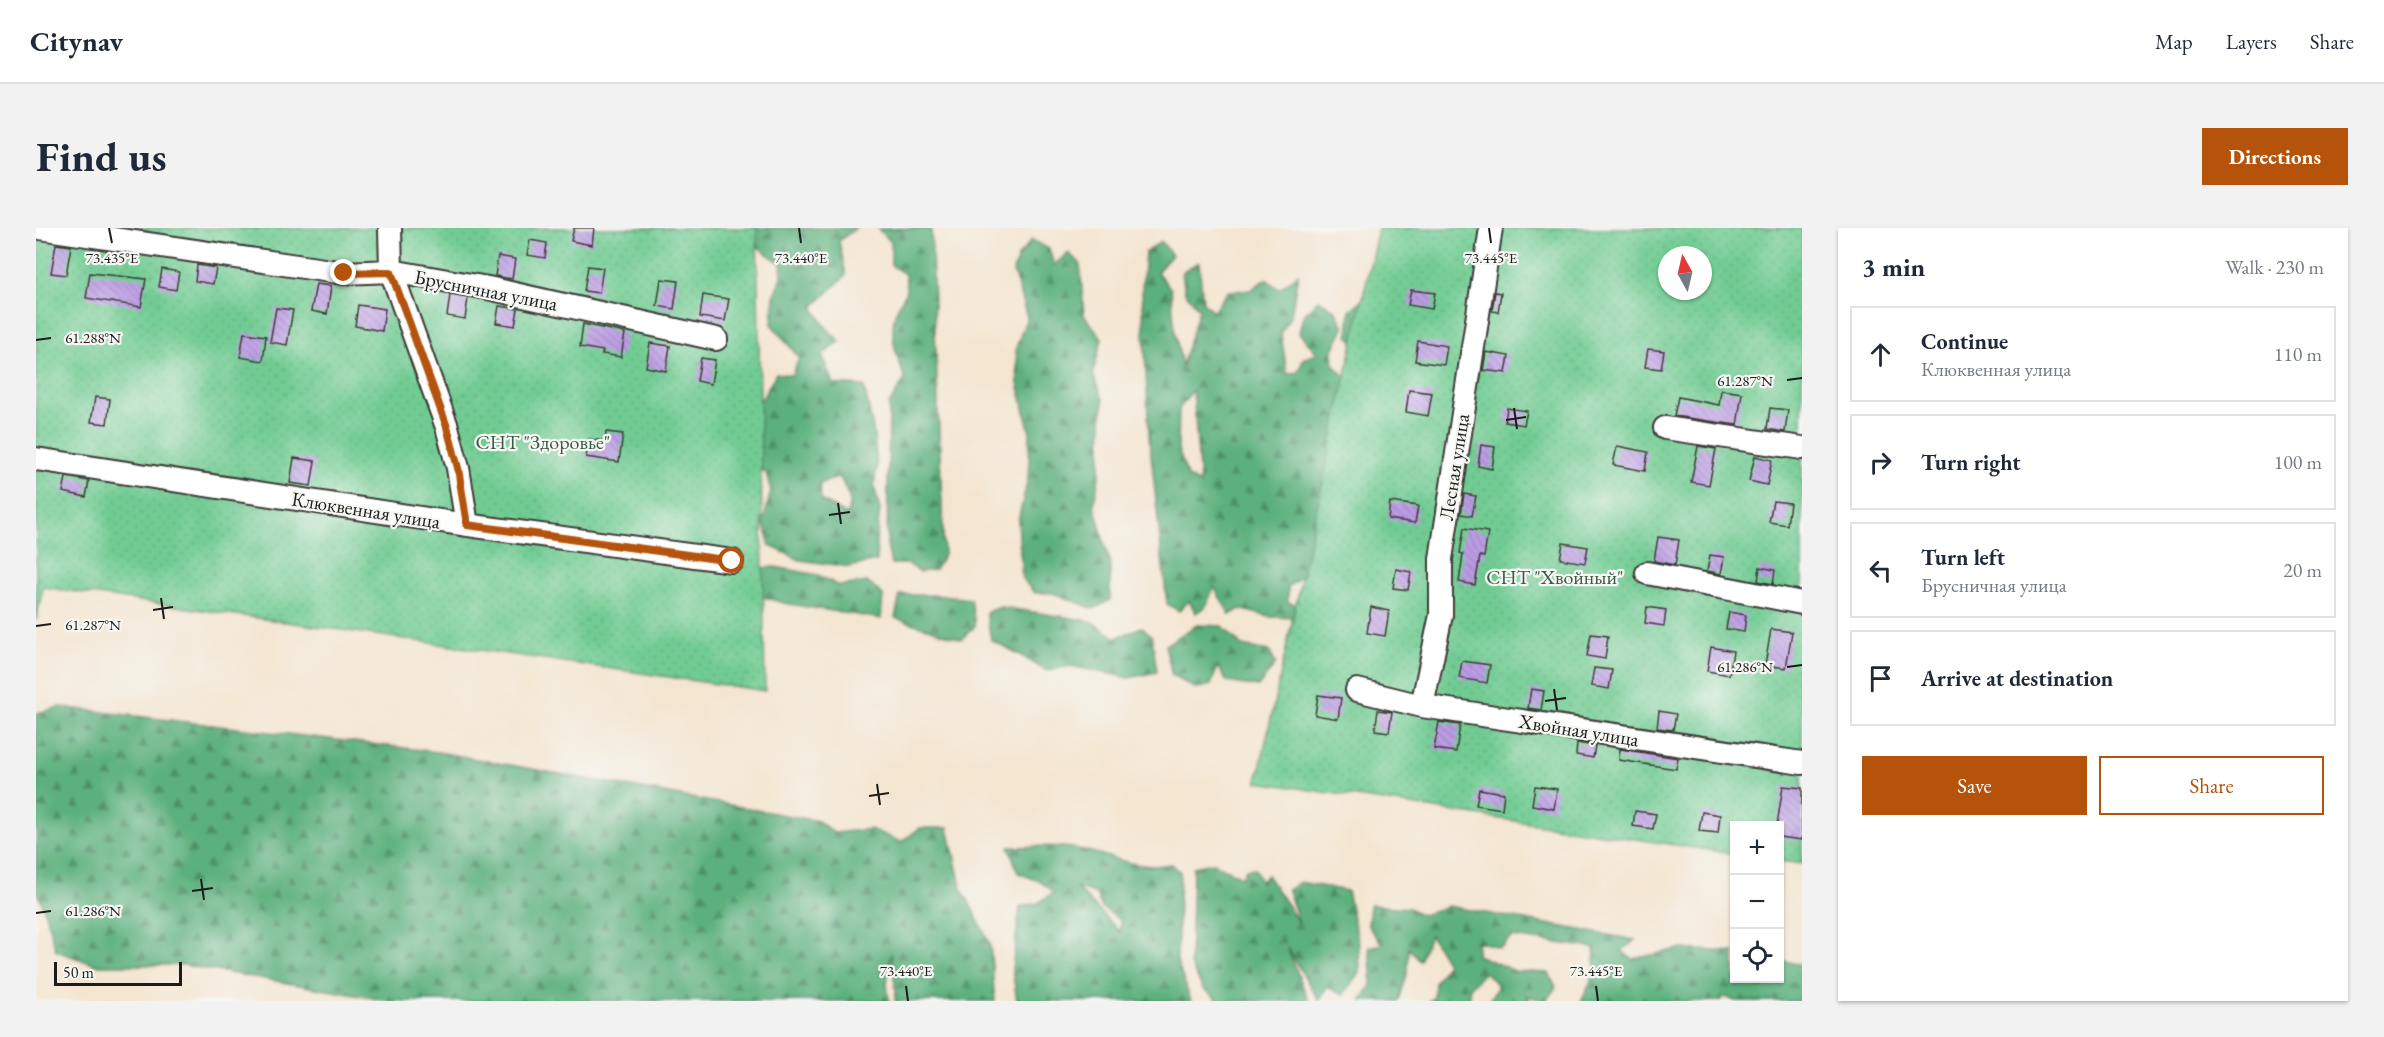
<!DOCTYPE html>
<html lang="en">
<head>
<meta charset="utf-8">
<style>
  :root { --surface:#fff; --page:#f2f2f3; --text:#1f2937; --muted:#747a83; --line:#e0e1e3; --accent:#b45309 }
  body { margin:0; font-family:"EB Garamond",serif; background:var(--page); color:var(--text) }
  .controls { position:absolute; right:18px; bottom:18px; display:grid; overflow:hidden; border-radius:0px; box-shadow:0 2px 4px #0004 }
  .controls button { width:54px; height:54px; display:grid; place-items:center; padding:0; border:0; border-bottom:2px solid var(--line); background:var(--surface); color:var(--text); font:30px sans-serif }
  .compass { position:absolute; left:1622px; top:18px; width:54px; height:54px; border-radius:50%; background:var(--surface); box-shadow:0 2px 4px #0004; rotate:352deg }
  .scale { position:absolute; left:18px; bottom:15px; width:128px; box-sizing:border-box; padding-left:6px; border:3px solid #1c1c1c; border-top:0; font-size:16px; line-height:21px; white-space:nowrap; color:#1c1c1c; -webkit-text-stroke:4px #f6f6f2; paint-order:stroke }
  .stop { position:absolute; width:18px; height:18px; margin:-14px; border:4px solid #b45309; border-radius:50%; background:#fff }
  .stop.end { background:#b45309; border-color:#fff; box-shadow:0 2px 6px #0008 }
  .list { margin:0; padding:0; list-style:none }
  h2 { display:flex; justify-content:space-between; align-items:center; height:78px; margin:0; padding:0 24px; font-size:26px }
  h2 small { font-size:20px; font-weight:400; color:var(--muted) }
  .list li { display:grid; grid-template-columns:39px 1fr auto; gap:18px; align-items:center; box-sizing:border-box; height:96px; margin:0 12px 12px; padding:0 12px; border:2px solid var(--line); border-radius:0px }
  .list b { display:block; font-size:22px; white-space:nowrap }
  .list p { margin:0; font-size:20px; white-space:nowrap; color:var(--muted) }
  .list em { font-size:20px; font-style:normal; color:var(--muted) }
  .actions { display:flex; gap:12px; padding:18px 24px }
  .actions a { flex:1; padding:14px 0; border:2px solid var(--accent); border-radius:0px; text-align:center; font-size:21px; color:var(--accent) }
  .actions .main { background:var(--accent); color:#fff }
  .icon { flex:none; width:33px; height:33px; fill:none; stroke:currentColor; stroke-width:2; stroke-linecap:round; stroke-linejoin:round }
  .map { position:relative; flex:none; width:1766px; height:773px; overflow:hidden; border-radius:0px }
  header { display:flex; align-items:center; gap:36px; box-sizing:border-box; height:84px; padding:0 30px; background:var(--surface); border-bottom:2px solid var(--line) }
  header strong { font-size:28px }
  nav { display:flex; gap:33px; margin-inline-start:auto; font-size:21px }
  .intro { display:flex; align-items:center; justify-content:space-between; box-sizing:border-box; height:144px; padding:0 36px }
  h1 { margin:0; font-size:42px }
  .button { padding:15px 27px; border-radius:0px; background:var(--accent); color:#fff; font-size:21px; font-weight:700 }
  main { display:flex; gap:36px; padding:0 36px }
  aside { flex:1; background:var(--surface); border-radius:0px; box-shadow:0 2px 4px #0004 }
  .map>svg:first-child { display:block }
  .forest { fill:url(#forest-firs); stroke:#3c664c; stroke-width:1.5; fill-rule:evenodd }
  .garden { fill:url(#garden-dots); stroke:#467458; stroke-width:1.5; fill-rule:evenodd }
  .building { fill:url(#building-back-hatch) }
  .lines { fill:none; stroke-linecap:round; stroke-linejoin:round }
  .minor-casing { stroke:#3c3a37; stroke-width:26 }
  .minor { stroke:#fff; stroke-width:22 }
  .route { stroke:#b45309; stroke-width:8 }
  .ticks { fill:none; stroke:#1c1c1c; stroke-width:2 }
  .labels { text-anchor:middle; stroke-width:4.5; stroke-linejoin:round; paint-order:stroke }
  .street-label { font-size:20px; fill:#1c1c1c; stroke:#f6f6f2 }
  .park-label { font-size:20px; fill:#3a5a46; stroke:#f6f6f2 }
  .ticks-label { font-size:15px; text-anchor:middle; fill:#1c1c1c; stroke:#f6f6f2; stroke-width:4.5; stroke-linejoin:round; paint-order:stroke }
</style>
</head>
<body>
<header>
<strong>Citynav</strong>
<nav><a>Map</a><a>Layers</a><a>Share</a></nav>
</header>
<div class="intro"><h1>Find us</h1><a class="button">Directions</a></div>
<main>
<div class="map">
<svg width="1766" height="773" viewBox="0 0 1766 773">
  <defs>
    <pattern id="forest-firs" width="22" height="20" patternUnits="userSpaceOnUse" patternTransform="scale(1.5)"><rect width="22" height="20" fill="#5cb07d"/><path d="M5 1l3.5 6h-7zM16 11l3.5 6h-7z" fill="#4b8e66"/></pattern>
    <pattern id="garden-dots" width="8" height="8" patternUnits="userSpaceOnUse" patternTransform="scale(1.5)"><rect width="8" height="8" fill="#71cc93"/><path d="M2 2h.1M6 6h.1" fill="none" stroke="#61af7e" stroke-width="1.8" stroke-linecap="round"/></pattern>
    <pattern id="building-back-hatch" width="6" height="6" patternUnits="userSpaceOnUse" patternTransform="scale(1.5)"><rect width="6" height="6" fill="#be9de6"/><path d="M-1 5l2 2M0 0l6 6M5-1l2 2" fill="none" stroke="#9a7fba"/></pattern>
  </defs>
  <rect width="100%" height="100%" fill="#f6f6f2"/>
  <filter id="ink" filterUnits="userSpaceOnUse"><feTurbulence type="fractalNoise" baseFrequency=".0167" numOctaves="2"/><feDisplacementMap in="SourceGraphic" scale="12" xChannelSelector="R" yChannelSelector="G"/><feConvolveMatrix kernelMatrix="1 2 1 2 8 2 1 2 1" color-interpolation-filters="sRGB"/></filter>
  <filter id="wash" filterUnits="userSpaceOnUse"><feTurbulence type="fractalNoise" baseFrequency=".008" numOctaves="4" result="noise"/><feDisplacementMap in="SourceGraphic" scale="24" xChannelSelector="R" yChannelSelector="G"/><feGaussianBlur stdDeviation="1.35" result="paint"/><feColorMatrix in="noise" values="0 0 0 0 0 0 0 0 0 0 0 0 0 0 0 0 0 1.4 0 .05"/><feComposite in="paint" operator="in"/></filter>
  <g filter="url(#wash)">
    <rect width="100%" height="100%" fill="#f4e5d0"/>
    <path class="forest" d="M 716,0 L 820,0 L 803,13 L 810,47 L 777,79 L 789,98 L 804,114 L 786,127 L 797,156 L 828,158 L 837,200 L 841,237 L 838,258 L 844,282 L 840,312 L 841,333 L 814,339 L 764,332 L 734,318 L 727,294 L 735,263 L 730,245 L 708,227 L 705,175 L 726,171 L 740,145 L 756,147 L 763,130 L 736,97 L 738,66 L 746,48 L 745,35 C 732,26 713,18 716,0 ZM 804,249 L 814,272 L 811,287 L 785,272 L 784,256 Z
      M 895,0 L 908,327 L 899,342 L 884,344 L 872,336 L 855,336 L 851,318 L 853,176 L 869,151 C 862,130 854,113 858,91 C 862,69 874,73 869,46 L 855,37 L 855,14 L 842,1 Z
      M 996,12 L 1013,21 L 1018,37 L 1032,25 L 1044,35 L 1048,87 L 1066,110 L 1057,146 L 1067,172 L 1064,243 L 1058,276 L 1074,336 L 1074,372 L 1058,381 L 1017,365 L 999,365 L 986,351 L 982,293 L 992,250 L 994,205 L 982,155 L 980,120 L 991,89 L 977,43 L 982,29 Z
      M 1125,13 L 1136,27 L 1121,44 L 1135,61 L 1139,104 L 1146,138 L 1163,81 L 1149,64 L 1146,44 L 1163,34 L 1167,74 L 1177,83 L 1192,63 L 1214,62 L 1230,51 L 1243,61 L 1262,46 L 1255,87 L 1245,105 L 1251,146 L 1262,144 L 1268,130 L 1282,126 L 1263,105 L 1267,88 L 1282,72 L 1299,81 L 1308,99 L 1297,122 L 1298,138 L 1317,155 L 1330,139 L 1329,122 L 1312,108 L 1314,82 L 1327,71 L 1351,77 L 1382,114 L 1358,152 L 1341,165 C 1350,188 1353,203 1340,225 L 1345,243 L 1291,236 L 1266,348 L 1252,359 L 1252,374 L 1266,379 L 1263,390 L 1233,389 L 1204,381 L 1194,387 L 1178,359 L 1170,378 L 1160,385 L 1153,373 L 1143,383 L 1131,376 L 1113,208 L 1106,61 L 1109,25 ZM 1156,163 L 1157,163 L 1164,256 L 1152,249 L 1142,222 L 1143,181 Z
      M 739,339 L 782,347 L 803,358 L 831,354 L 847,367 L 845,391 L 747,375 L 703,361 L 704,341 Z
      M 864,367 L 899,367 L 935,371 L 939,398 L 926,411 L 859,390 Z
      M 965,379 L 1055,393 L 1080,410 L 1106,399 L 1116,408 L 1121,444 L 1093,450 L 1035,438 L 1010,443 L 986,428 L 955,412 L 950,384 Z
      M 1161,397 L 1186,398 L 1206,418 L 1233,423 L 1240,436 L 1222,459 L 1191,454 L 1182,438 L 1175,457 L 1160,461 L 1136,447 L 1129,417 Z
      M 24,479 L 402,524 L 782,593 L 798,605 L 834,601 L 865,614 L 884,600 L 912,600 L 925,658 L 954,716 L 959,773 L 859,773 L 860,764 L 855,725 L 851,755 L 853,773 L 353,773 L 148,737 L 60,737 L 20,723 L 6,675 L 0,663 L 0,485 Z
      M 973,619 C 995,619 1021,616 1043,621 C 1076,627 1100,643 1135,636 L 1144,643 L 1141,734 L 1155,773 L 981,773 L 976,741 L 984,679 L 1002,675 L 1018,664 L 1003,653 L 982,645 ZM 1040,659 L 1060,666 L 1066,680 L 1084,692 L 1084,704 Z
      M 1177,635 L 1206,649 L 1210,641 L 1219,640 L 1225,654 L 1231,647 L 1263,695 L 1252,662 L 1264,654 L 1311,663 L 1323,716 L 1324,745 L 1307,767 L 1291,759 L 1283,773 L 1251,719 L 1273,773 L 1183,773 L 1167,761 L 1154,736 L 1157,639 Z
      M 1334,677 L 1373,680 L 1386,687 L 1412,678 L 1599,712 L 1586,723 L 1596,731 L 1643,721 L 1698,724 L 1698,750 L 1744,750 L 1744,732 L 1766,737 L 1766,773 L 1700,773 L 1687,769 L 1684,773 L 1545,773 L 1560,742 L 1558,720 L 1476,709 L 1464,720 L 1441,713 L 1441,727 L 1479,743 L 1513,745 L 1520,759 L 1510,773 L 1491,768 L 1494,773 L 1453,773 L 1462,758 L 1449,744 L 1434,759 L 1434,773 L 1393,773 L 1398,769 L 1399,755 L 1411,735 L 1394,707 L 1384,733 L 1373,720 L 1372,743 L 1363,773 L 1325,773 L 1336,756 L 1333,719 L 1346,716 L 1332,698 Z"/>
    <path class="garden" d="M 0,0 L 721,0 L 729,463 L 7,359 L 0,393 Z
      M 1342,0 L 1766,0 L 1766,636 L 1744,633 L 1744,598 L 1698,598 L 1698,626 L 1221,554 ZM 1631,27 L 1667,27 L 1667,63 L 1631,63 Z"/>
    <g id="blocks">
      <path class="building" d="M 538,0 L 558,0 L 556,17 L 535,13 Z
        M 494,12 L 511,15 L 509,30 L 491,27 Z
        M 20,16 L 35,18 L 30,47 L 15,45 Z
        M 462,28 L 479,31 L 476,51 L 459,48 Z
        M 161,37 L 180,40 L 177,56 L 159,53 Z
        M 552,38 L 567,40 L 563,65 L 548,63 Z
        M 126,41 L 143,44 L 140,62 L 123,59 Z
        M 54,45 L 110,51 L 105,79 L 50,70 Z
        M 625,51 L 642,53 L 638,81 L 621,78 Z
        M 280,56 L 295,58 L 291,86 L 275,83 Z
        M 1375,62 L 1399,65 L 1396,81 L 1372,77 Z
        M 1459,64 L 1465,65 L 1462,84 L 1456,83 Z
        M 414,67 L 432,70 L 429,91 L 411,88 Z
        M 667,67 L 693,71 L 689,93 L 664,89 Z
        M 322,77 L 349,81 L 346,103 L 319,98 Z
        M 463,78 L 482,81 L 479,98 L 460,95 Z
        M 240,80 L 257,82 L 251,117 L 234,114 Z
        M 547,96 L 589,105 L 585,129 L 566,126 L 567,123 L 544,119 Z
        M 208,105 L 230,108 L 227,133 L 204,129 Z
        M 1382,113 L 1411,118 L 1408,137 L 1379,133 Z
        M 614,115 L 634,118 L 630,143 L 610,139 Z
        M 1612,121 L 1628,123 L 1625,141 L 1609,139 Z
        M 1450,124 L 1473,128 L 1470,145 L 1447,142 Z
        M 665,130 L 679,132 L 675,156 L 661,153 Z
        M 1373,162 L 1396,165 L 1392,188 L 1370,184 Z
        M 1685,162 L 1706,165 L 1701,197 L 1638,188 L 1642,169 L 1683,177 Z
        M 59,169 L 74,171 L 71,196 L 55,194 Z
        M 1471,180 L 1491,183 L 1488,197 L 1469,194 Z
        M 1734,180 L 1752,182 L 1749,204 L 1731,201 Z
        M 570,204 L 587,206 L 583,234 L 550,229 L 553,211 L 569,213 Z
        M 1445,217 L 1459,219 L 1456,241 L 1442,238 Z
        M 1581,218 L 1612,224 L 1609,243 L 1577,237 Z
        M 1662,218 L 1680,221 L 1673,257 L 1655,254 Z
        M 1719,228 L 1736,232 L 1731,257 L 1713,253 Z
        M 258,230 L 279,233 L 275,258 L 254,255 Z
        M 30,249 L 53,253 L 50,269 L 27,264 Z
        M 1428,266 L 1440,268 L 1436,288 L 1425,286 Z
        M 1737,273 L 1754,275 L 1751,297 L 1733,294 Z
        M 1354,274 L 1382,278 L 1379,295 L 1352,291 Z
        M 1428,300 L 1452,304 L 1448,329 L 1444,328 L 1439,357 L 1423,354 L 1427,326 L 1424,325 Z
        M 1622,309 L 1643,312 L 1639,337 L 1618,333 Z
        M 1527,315 L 1552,319 L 1549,335 L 1524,331 Z
        M 1674,327 L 1688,329 L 1685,346 L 1671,343 Z
        M 1724,339 L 1739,342 L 1737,356 L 1722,353 Z
        M 1360,341 L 1375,344 L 1372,362 L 1357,360 Z
        M 1335,379 L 1353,383 L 1349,408 L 1331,405 Z
        M 1611,379 L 1630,382 L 1628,398 L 1609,395 Z
        M 1693,384 L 1710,387 L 1708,404 L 1690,401 Z
        M 1735,401 L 1756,404 L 1750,440 L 1729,437 Z
        M 1555,406 L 1572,408 L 1569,431 L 1551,428 Z
        M 1675,419 L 1697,423 L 1693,447 L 1671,443 Z
        M 1426,433 L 1454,437 L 1451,455 L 1423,450 Z
        M 1558,440 L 1576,442 L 1573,461 L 1555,458 Z
        M 1495,461 L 1508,463 L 1505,482 L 1492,480 Z
        M 1282,467 L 1305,470 L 1302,491 L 1279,487 Z
        M 1342,482 L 1356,484 L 1353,504 L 1339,502 Z
        M 1623,483 L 1640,486 L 1637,502 L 1621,500 Z
        M 1403,494 L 1424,497 L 1420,524 L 1398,521 Z
        M 1541,515 L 1559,518 L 1557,530 L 1540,527 Z
        M 1584,521 L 1642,530 L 1640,541 L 1583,532 Z
        M 1499,558 L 1521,561 L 1518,581 L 1496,577 Z
        M 1747,558 L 1766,560 L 1766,612 L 1743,609 L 1743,597 L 1741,597 Z
        M 1443,561 L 1468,565 L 1466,581 L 1440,577 Z
        M 1599,583 L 1620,586 L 1617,601 L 1597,598 Z
        M 1666,584 L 1684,587 L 1682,605 L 1663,603 Z"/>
    </g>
  </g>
  <g filter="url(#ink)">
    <use href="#blocks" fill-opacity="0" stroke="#3c3a37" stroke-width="1.5"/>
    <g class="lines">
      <defs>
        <path id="minor" d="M 4,0 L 308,45 L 355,43 L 452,60 L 680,111
          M 354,0 L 355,43 L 411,199 L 422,240 L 431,297
          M 1629,200 L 1766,220
          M 0,231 L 431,297 L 696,333
          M 1611,345 L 1766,375
          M 1321,462 L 1386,478 L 1766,535
          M 1386,478 L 1405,387 L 1405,331 L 1455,0"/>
      </defs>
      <use href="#minor" class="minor-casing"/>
      <use href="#minor" class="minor"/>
    </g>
  </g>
  <g class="lines" filter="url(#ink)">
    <path class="route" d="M 308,45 L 355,44 L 411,199 L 422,240 L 431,297 L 696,333"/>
  </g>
  <path class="ticks" d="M 73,0 L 76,15M 763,0 L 765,15M 1453,0 L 1455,15M 0,112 L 15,110M 1751,152 L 1766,150M 1478,180 L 1481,201M 1470,192 L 1490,189M 802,275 L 805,296M 793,287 L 814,284M 125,370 L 128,391M 117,382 L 137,379M 0,398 L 15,396M 1751,439 L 1766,437M 1518,461 L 1521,482M 1509,473 L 1530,470M 841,556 L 844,577M 833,568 L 853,565M 165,651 L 168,672M 156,663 L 177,660M 0,685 L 15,683M 870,758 L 872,773M 1560,758 L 1562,773"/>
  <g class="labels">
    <g class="street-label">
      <text transform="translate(450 62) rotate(11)" y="7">Брусничная улица</text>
      <text transform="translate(1418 239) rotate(-81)" y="7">Лесная улица</text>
      <text transform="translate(330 282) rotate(9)" y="7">Клюквенная улица</text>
      <text transform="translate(1543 502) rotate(9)" y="7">Хвойная улица</text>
    </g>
    <g class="park-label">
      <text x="507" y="221">СНТ "Здоровье"</text>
      <text x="1519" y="356">СНТ "Хвойный"</text>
    </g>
  </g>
  <g class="ticks-label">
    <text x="76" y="35">73.435°E</text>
    <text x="765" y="35">73.440°E</text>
    <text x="1455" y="35">73.445°E</text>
    <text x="57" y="115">61.288°N</text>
    <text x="1709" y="158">61.287°N</text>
    <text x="57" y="402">61.287°N</text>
    <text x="1709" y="444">61.286°N</text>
    <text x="57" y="688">61.286°N</text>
    <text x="870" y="748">73.440°E</text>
    <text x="1560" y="748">73.445°E</text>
  </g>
</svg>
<div class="controls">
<button>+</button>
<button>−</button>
<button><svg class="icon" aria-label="locate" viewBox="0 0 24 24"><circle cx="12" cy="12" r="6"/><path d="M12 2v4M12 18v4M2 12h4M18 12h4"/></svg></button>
</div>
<svg class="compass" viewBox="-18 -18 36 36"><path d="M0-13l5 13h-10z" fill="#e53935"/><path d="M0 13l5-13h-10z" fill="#747a83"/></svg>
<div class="scale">50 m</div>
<div class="stop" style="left:696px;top:333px"></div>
<div class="stop end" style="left:308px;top:45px"></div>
</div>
<aside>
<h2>3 min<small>Walk · 230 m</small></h2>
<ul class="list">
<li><svg class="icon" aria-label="ahead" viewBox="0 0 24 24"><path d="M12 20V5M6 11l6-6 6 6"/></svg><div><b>Continue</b><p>Клюквенная улица</p></div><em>110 m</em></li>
<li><svg class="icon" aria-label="right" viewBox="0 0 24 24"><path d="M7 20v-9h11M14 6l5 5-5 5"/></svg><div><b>Turn right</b></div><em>100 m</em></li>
<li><svg class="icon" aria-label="left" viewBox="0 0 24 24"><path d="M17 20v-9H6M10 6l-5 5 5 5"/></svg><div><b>Turn left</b><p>Брусничная улица</p></div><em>20 m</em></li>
<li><svg class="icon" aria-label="arrive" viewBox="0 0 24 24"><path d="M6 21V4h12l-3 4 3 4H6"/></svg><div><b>Arrive at destination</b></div></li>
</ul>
<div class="actions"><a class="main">Save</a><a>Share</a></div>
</aside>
</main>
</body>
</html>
